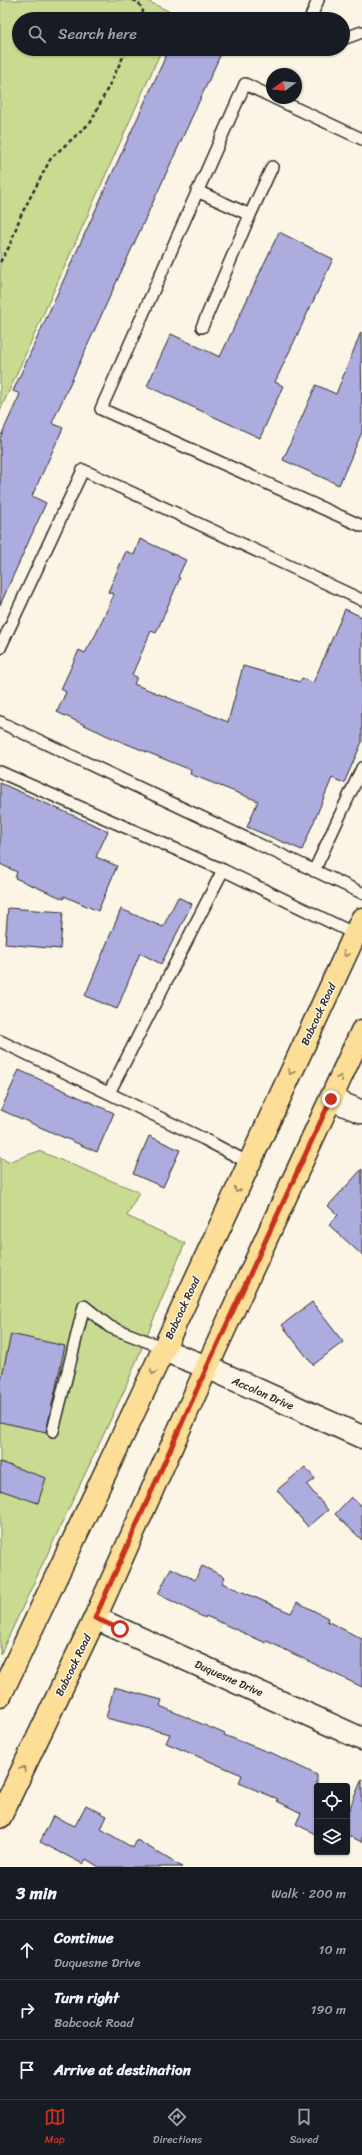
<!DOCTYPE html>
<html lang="en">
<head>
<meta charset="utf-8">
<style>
  :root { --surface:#171b24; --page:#242831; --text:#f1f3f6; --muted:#9ea1a6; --line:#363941; --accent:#c8321e }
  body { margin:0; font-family:Sriracha,sans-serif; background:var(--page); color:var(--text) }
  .controls { position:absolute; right:12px; bottom:12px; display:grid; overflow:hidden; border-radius:4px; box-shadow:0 1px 3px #0004 }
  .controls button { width:36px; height:36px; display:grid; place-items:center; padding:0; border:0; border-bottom:1px solid var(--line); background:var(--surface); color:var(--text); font:20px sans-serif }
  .compass { position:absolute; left:266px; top:68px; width:36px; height:36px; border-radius:50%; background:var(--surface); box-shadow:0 1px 3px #0004; rotate:254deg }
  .stop { position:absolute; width:12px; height:12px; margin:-9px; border:3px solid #c8321e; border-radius:50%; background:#fff }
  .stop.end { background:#c8321e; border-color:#fff; box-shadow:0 1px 4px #0008 }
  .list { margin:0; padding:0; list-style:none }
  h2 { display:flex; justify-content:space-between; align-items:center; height:52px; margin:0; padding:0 16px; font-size:17px }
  h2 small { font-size:13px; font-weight:400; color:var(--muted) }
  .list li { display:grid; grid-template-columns:26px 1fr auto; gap:12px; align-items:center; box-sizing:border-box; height:60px; padding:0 16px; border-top:1px solid var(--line) }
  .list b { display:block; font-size:15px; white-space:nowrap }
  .list p { margin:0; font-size:13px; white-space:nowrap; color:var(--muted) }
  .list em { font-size:13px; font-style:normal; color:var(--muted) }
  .icon { flex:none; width:22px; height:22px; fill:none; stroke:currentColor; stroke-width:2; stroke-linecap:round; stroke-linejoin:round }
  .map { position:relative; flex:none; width:362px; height:1867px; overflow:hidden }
  .search { position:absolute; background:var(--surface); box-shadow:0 1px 3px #0004; left:12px; right:12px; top:12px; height:44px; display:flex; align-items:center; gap:10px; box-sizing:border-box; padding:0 14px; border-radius:22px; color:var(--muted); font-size:15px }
  .sheet { height:232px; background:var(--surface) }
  nav { display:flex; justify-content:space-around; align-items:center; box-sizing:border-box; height:56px; border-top:1px solid var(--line); background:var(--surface); font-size:11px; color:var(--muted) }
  nav a { display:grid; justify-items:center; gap:2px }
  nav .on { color:var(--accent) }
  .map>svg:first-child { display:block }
  .green { fill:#c8db90; stroke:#7a835e }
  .building { fill:#adacde; stroke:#2b2b2b }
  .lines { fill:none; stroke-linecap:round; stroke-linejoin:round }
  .service-casing { stroke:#2b2b2b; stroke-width:14 }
  .minor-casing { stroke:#2b2b2b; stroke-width:25 }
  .primary-casing { stroke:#2b2b2b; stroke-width:25 }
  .path { stroke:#2b2b2b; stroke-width:2.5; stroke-dasharray:4 3; stroke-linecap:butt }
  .service { stroke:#fcf5e5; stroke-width:11 }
  .minor { stroke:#fcf5e5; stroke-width:22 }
  .primary { stroke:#fdde96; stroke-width:22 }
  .oneway { stroke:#948460 }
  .route { stroke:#c8321e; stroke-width:5 }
  .labels { text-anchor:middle; stroke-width:3; stroke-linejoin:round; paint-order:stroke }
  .street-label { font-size:11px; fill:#2b2b2b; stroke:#fcf5e5 }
</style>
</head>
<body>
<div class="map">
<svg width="362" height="1867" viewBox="0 0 362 1867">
  <rect width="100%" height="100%" fill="#fcf5e5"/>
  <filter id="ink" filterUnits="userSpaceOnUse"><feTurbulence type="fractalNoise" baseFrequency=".025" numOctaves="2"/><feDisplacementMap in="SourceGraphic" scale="8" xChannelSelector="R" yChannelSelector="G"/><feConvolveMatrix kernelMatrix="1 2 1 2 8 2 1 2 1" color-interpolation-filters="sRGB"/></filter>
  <g filter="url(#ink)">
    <path class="green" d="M 0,0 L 145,0 L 177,15 L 176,19 L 19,19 L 19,49 L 162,49 L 0,411 Z
      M 39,1151 L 139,1192 L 127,1216 L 185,1243 L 124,1391 L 0,1655 L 0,1157 L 8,1162 Z"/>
    <path class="building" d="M 169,49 L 223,49 L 52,423 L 63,428 L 32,496 L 46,503 L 0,605 L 0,438 L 20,394 L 13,391 Z
      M 279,232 L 333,259 L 275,382 L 283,386 L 260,438 L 147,386 L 171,334 L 220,357 Z
      M 361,332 L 362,432 L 339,485 L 283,460 L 316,385 L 336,394 Z
      M 140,539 L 186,560 L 178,577 L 180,578 L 156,633 L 151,631 L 132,675 L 137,677 L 134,684 L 228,722 L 243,666 L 300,682 L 302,678 L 313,683 L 345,609 L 362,617 L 362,742 L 344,783 L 332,778 L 302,850 L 247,827 L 258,801 L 190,774 L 191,770 L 110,737 L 57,712 L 66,692 L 61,689 L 79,650 L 85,653 L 96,634 L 114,594 L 108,592 L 126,551 L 134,555 Z
      M 0,783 L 108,831 L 96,857 L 117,866 L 98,911 L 64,896 L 64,899 L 15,878 L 17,872 L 0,864 Z
      M 178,897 L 192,904 L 161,964 L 140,953 L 117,1009 L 85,996 L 121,909 L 163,927 Z
      M 8,908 L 63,912 L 60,949 L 5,944 Z
      M 19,1070 L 114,1113 L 97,1152 L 1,1110 Z
      M 149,1136 L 180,1150 L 163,1187 L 133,1174 Z
      M 362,1169 L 362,1255 L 329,1225 L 338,1215 L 328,1206 Z
      M 312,1302 L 343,1342 L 313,1365 L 282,1325 Z
      M 11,1334 L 65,1346 L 46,1432 L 0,1422 L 0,1385 Z
      M 0,1462 L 46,1478 L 38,1503 L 0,1490 Z
      M 305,1467 L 315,1479 L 307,1485 L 328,1510 L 308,1527 L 277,1490 Z
      M 351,1497 L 362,1507 L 362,1540 L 335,1514 Z
      M 202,1566 L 225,1577 L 222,1583 L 291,1613 L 297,1602 L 328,1618 L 327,1621 L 362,1639 L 362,1687 L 267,1641 L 266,1643 L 206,1616 L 205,1618 L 158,1594 L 171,1568 L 195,1580 Z
      M 114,1687 L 162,1700 L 160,1706 L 225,1734 L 224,1735 L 276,1755 L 317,1775 L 317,1835 L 296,1824 L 301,1813 L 277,1801 L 278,1799 L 239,1783 L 242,1775 L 166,1743 L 170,1734 L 106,1718 Z
      M 362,1779 L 362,1842 L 347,1835 L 347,1814 Z
      M 86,1805 L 107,1816 L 101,1829 L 133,1848 L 137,1840 L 182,1867 L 99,1867 L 86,1859 L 83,1864 L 40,1842 L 53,1816 L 75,1826 Z"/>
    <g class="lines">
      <defs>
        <path id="service" d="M 310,19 L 318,0
          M 343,39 L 362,32
          M 272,97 L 245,84 L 101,409 L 362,526
          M 274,98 L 362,139
          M 197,191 L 250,215 L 202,327
          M 250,215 L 272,167
          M 0,648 L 83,470 L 362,600
          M 0,722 L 362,893
          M 0,772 L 223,870 L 355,934
          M 314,871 L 362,768
          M 0,1041 L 204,1139 L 249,1163
          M 109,1093 L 223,870
          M 53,1431 L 84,1306 L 110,1327 L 164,1348"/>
        <path id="minor" d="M 331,1099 L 362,1112
          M 163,1350 L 207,1367 L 362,1437
          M 95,1618 L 362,1739"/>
        <path id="primary" d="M 0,1696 L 164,1348 L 362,919
          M 0,1817 L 95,1618 L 207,1367 L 362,1031"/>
      </defs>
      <use href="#service" class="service-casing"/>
      <use href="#minor" class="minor-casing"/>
      <use href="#primary" class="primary-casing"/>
      <path class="path" d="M 133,0 L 138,2 L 143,11 L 141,19
        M 0,262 L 9,247 L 21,215 L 51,158 L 91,122 L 127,49"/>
      <use href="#service" class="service"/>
      <use href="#minor" class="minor"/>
      <use href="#primary" class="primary"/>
    </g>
    <defs><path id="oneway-chevron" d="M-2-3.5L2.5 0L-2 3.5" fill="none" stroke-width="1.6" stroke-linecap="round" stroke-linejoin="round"/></defs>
    <g class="oneway">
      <use href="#oneway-chevron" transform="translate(346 954) rotate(115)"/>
      <use href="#oneway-chevron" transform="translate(291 1072) rotate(115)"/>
      <use href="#oneway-chevron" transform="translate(340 1078) rotate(-65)"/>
      <use href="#oneway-chevron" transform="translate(237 1190) rotate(115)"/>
      <use href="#oneway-chevron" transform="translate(153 1372) rotate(115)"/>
      <use href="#oneway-chevron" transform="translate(23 1769) rotate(-64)"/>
    </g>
  </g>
  <g class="lines" filter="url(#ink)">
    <path class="route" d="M 120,1629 L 95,1618 L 207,1367 L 331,1099"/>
  </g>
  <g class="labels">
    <g class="street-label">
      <text transform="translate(318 1014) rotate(-65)" y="4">Babcock Road</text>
      <text transform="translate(182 1308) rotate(-65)" y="4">Babcock Road</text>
      <text transform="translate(263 1393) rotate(24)" y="4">Accolon Drive</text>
      <text transform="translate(73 1665) rotate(-64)" y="4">Babcock Road</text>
      <text transform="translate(229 1678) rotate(24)" y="4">Duquesne Drive</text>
    </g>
  </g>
</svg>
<div class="controls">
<button><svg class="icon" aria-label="locate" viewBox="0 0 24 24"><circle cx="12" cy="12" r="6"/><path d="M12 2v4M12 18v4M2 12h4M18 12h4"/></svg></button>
<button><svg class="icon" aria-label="layers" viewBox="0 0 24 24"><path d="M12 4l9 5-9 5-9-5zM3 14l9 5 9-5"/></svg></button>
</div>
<svg class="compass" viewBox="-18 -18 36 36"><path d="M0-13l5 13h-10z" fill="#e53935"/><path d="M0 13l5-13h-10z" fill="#9ea1a6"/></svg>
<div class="stop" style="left:120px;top:1629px"></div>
<div class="stop end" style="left:331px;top:1099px"></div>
<div class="search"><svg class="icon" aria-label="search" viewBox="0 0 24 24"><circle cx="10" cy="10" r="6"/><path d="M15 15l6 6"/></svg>Search here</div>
</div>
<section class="sheet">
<h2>3 min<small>Walk · 200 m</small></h2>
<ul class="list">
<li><svg class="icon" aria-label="ahead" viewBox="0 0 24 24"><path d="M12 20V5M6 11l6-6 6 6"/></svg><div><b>Continue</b><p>Duquesne Drive</p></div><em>10 m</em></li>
<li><svg class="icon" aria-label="right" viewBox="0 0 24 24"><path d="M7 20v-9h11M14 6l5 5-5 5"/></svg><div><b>Turn right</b><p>Babcock Road</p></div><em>190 m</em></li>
<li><svg class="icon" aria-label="arrive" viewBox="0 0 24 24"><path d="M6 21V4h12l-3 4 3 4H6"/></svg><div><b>Arrive at destination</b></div></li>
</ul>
</section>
<nav>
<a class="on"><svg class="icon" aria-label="map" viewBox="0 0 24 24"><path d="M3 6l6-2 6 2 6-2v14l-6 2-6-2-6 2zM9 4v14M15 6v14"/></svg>Map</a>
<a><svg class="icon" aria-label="directions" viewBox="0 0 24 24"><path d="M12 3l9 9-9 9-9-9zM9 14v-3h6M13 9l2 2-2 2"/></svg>Directions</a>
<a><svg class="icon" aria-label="saved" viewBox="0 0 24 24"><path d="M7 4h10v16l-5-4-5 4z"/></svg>Saved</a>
</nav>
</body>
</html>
